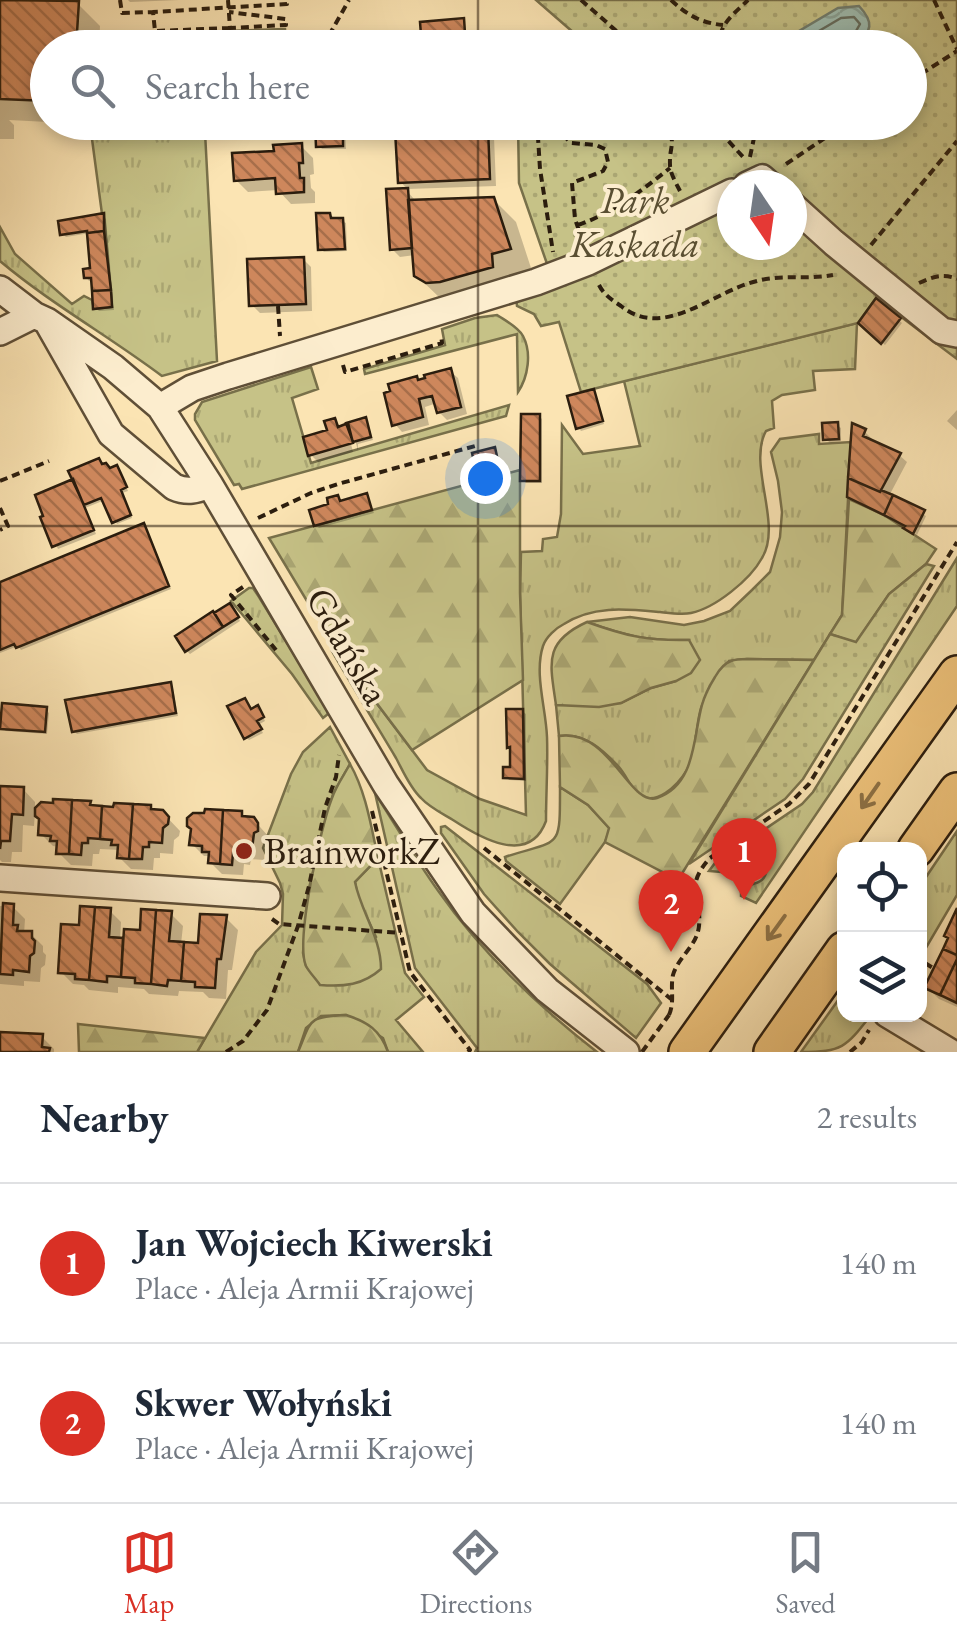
<!DOCTYPE html>
<html lang="en">
<head>
<meta charset="utf-8">
<style>
  :root { --surface:#fff; --page:#f2f2f3; --text:#1f2937; --muted:#747a83; --line:#e0e1e3; --accent:#d93025 }
  body { margin:0; font-family:"EB Garamond",serif; background:var(--page); color:var(--text) }
  .controls { position:absolute; right:30px; bottom:30px; display:grid; overflow:hidden; border-radius:20px; box-shadow:0 5px 15px #0003 }
  .controls button { width:90px; height:90px; display:grid; place-items:center; padding:0; border:0; border-bottom:2px solid var(--line); background:var(--surface); color:var(--text); font:50px sans-serif }
  .compass { position:absolute; left:717px; top:170px; width:90px; height:90px; border-radius:50%; background:var(--surface); box-shadow:0 5px 15px #0003; rotate:167deg }
  .you { position:absolute; left:485px; top:478px; width:35px; height:35px; margin:-25px; border:8px solid #fff; border-radius:50%; background:#1a73e8; box-shadow:0 0 0 15px #1a73e833 }
  .badge { display:grid; place-items:center; width:65px; height:65px; border-radius:50%; background:var(--accent); color:#fff; font-size:32px; font-weight:700 }
  .pin { position:absolute; translate:-50% -82px; filter:drop-shadow(0 2px 5px #0008) }
  .pin::after { content:''; position:absolute; top:52px; width:35px; height:30px; background:inherit; clip-path:polygon(0 0,100% 0,50% 100%) }
  .list { margin:0; padding:0; list-style:none }
  h2 { display:flex; justify-content:space-between; align-items:center; height:130px; margin:0; padding:0 40px; font-size:42px }
  h2 small { font-size:32px; font-weight:400; color:var(--muted) }
  .list li { display:grid; grid-template-columns:65px 1fr auto; gap:30px; align-items:center; box-sizing:border-box; height:160px; padding:0 40px; border-top:2px solid var(--line) }
  .list b { display:block; font-size:38px; white-space:nowrap }
  .list p { margin:0; font-size:32px; white-space:nowrap; color:var(--muted) }
  .list em { font-size:32px; font-style:normal; color:var(--muted) }
  .icon { flex:none; width:55px; height:55px; fill:none; stroke:currentColor; stroke-width:2; stroke-linecap:round; stroke-linejoin:round }
  .map { position:relative; flex:none; width:957px; height:1052px; overflow:hidden }
  .search { position:absolute; background:var(--surface); box-shadow:0 5px 15px #0003; left:30px; right:30px; top:30px; height:110px; display:flex; align-items:center; gap:25px; box-sizing:border-box; padding:0 35px; border-radius:55px; color:var(--muted); font-size:38px }
  .sheet { height:450px; background:var(--surface) }
  nav { display:flex; justify-content:space-around; align-items:center; box-sizing:border-box; height:140px; border-top:2px solid var(--line); background:var(--surface); font-size:28px; color:var(--muted) }
  nav a { display:grid; justify-items:center; gap:5px }
  nav .on { color:var(--accent) }
  .map>svg:first-child { display:block }
  .grass { fill:url(#grass-tufts); stroke:#78704a; stroke-width:2.5 }
  .forest { fill:url(#forest-firs); stroke:#78704a; stroke-width:2.5 }
  .park { fill:url(#park-dots); stroke:#78704a; stroke-width:2.5; fill-rule:evenodd }
  .water { fill:url(#water-waves); stroke:#717e70; stroke-width:2.5 }
  .shadow { fill:#0003 }
  .lines { fill:none; stroke-linecap:round; stroke-linejoin:round }
  .shore { stroke:#656e60; stroke-width:2.5 }
  .building { fill:url(#building-back-hatch); stroke:#2b1d0e; stroke-width:2.5 }
  .minor-casing { stroke:#5f4f37; stroke-width:30 }
  .highway-casing { stroke:#2b1d0e; stroke-width:40 }
  .path { stroke:#2b1d0e; stroke-width:4; stroke-dasharray:8 5; stroke-linecap:butt }
  .minor { stroke:#fcedce; stroke-width:25 }
  .highway { stroke:#eec27a; stroke-width:35 }
  .path-bridge { stroke:#2b1d0e; stroke-width:4; stroke-dasharray:8 5; stroke-linecap:butt }
  .oneway { stroke:#8c7044 }
  .grid { fill:none; stroke:#2b1d0e; stroke-width:2.5; stroke-opacity:0.55 }
  .poi-dot { fill:#8f2418; stroke:#fcedce; stroke-width:4 }
  .labels { text-anchor:middle; stroke-width:8; stroke-linejoin:round; paint-order:stroke }
  .park-label { font-size:38px; font-style:italic; fill:#5a4f32; stroke:#fcedce }
  .street-label { font-size:38px; fill:#2b1d0e; stroke:#fcedce }
  .poi-label { font-size:38px; fill:#2b1d0e; stroke:#fcedce; text-anchor:start }
</style>
</head>
<body>
<div class="map">
<svg width="957" height="1052" viewBox="0 0 957 1052">
  <defs>
    <pattern id="grass-tufts" width="24" height="20" patternUnits="userSpaceOnUse" patternTransform="scale(2.5)"><rect width="24" height="20" fill="#c6c287"/><path d="M3 7l-1-3M5 7V3M7 7l1-3M15 17l-1-3M17 17v-4M19 17l1-3" fill="none" stroke="#aaa673"/></pattern>
    <pattern id="forest-firs" width="22" height="20" patternUnits="userSpaceOnUse" patternTransform="scale(2.5)"><rect width="22" height="20" fill="#c6c287"/><path d="M5 1l3.5 6h-7zM16 11l3.5 6h-7z" fill="#aaa673"/></pattern>
    <pattern id="park-dots" width="8" height="8" patternUnits="userSpaceOnUse" patternTransform="scale(2.5)"><rect width="8" height="8" fill="#c6c287"/><path d="M2 2h.1M6 6h.1" fill="none" stroke="#aaa673" stroke-width="1.8" stroke-linecap="round"/></pattern>
    <pattern id="water-waves" width="16" height="10" patternUnits="userSpaceOnUse" patternTransform="scale(2.5)"><rect width="16" height="10" fill="#9fbeb2"/><path d="M0 5q4-4 8 0t8 0" fill="none" stroke="#89a398"/></pattern>
    <pattern id="building-back-hatch" width="6" height="6" patternUnits="userSpaceOnUse" patternTransform="scale(2.5)"><rect width="6" height="6" fill="#ce875c"/><path d="M-1 5l2 2M0 0l6 6M5-1l2 2" fill="none" stroke="#a76e4a"/></pattern>
  </defs>
  <rect width="100%" height="100%" fill="#fbe4b3"/>
  <filter id="stains"><feTurbulence type="fractalNoise" baseFrequency=".002" numOctaves="4"/><feColorMatrix values="0 0 0 0 .2 0 0 0 0 .09 0 0 0 0 .02 0 0 0 .5 -.17"/></filter>
  <radialGradient id="worn" r=".72"><stop offset=".6" stop-color="#630" stop-opacity="0"/><stop offset="1" stop-color="#630" stop-opacity=".3"/></radialGradient>
  <path class="grass" d="M 90,124 L 205,132 L 217,361 L 162,376 C 109,336 51,304 0,261 L 0,227 L 15,254 L 72,304 L 84,296 L 92,300 L 94,309 L 112,307 L 104,214 L 102,214 Z
    M 497,315 C 506,321 518,327 523,336 C 532,353 528,377 518,392 L 517,334 L 365,374 L 364,369 L 445,345 L 442,329 L 475,318 Z
    M 857,323 L 855,369 L 813,371 L 815,390 L 782,395 L 772,401 L 774,428 L 766,431 C 747,465 783,524 762,558 C 750,580 715,608 691,613 C 682,615 669,613 660,612 C 627,609 593,605 564,624 C 556,628 546,637 543,646 C 534,674 546,708 547,737 C 548,765 546,793 546,821 C 529,867 479,837 453,820 C 443,814 429,807 421,798 C 410,788 403,771 396,758 C 375,723 353,687 332,651 L 342,646 L 363,685 L 427,770 L 480,799 L 526,815 L 520,593 L 521,552 L 542,551 L 543,539 L 557,537 L 561,514 L 562,425 L 583,454 L 640,446 L 624,381 Z
    M 311,367 L 318,389 L 292,398 L 311,463 L 509,405 L 506,416 L 242,489 L 239,484 L 234,485 L 195,420 L 195,414 L 202,402 Z
    M 819,434 L 819,444 L 851,442 L 842,615 L 814,660 L 747,659 L 729,661 C 720,676 706,692 701,708 C 695,728 697,751 687,770 C 678,785 655,809 637,793 C 630,786 626,775 619,767 C 603,750 584,732 559,736 L 556,705 L 621,703 L 651,688 L 676,681 L 689,640 C 647,641 626,636 587,622 L 630,617 L 684,625 L 704,621 L 730,611 L 752,590 L 770,572 L 780,537 L 782,512 L 778,481 L 771,452 L 780,439 Z
    M 957,558 L 957,606 L 756,903 L 741,896 L 741,892 L 744,889 L 747,890 L 750,885 C 761,882 765,880 767,869 L 762,861 L 751,856 L 733,865 L 732,873 L 709,871 L 715,863 L 802,804 L 813,792 Z
    M 249,588 L 253,588 L 259,597 L 327,708 L 328,714 L 323,718 L 292,674 L 231,601 Z
    M 330,727 L 350,764 L 333,794 L 308,892 L 303,953 L 306,966 L 321,984 L 376,937 L 358,898 L 355,882 L 378,858 L 405,973 L 424,997 L 396,1020 L 423,1052 L 388,1052 L 383,1038 L 346,1015 L 321,1016 L 306,1028 L 298,1052 L 197,1052 L 256,952 L 282,925 L 283,894 L 280,883 L 263,848 L 291,774 L 303,752 Z
    M 560,787 L 588,805 L 610,829 L 605,842 L 560,904 L 506,861 L 505,857 C 561,839 560,851 560,787 Z
    M 375,793 C 396,826 416,860 439,892 C 482,953 538,1006 597,1052 L 475,1052 L 477,1048 L 415,968 Z
    M 445,826 L 647,984 L 661,1003 L 636,1038 L 550,964 L 518,932 L 484,894 L 441,833 L 441,827 Z
    M 957,831 L 957,895 L 920,958 L 920,886 Z
    M 844,992 L 844,1014 L 871,1015 C 846,1047 843,1052 801,1052 Z"/>
  <path class="forest" d="M 520,470 L 520,593 L 523,680 L 412,750 L 363,685 L 342,646 L 310,606 L 269,538 Z
    M 849,499 L 884,515 L 936,549 L 926,564 L 889,594 L 856,643 L 830,634 L 842,615 Z
    M 587,622 C 626,636 647,641 689,640 L 700,660 L 691,673 L 676,681 L 651,688 L 621,703 L 599,707 L 556,705 C 550,663 543,642 587,622 Z
    M 747,659 L 814,660 L 678,880 L 605,842 L 609,828 L 588,805 L 560,787 L 559,736 C 610,728 629,807 657,798 C 696,785 693,737 702,705 C 705,694 710,685 715,677 C 719,670 725,663 731,661 C 736,659 742,659 747,659 Z
    M 350,764 C 366,792 371,826 378,858 L 355,882 C 361,912 381,937 381,969 C 363,985 344,987 320,985 C 316,979 309,972 306,966 C 295,940 321,826 332,798 C 336,786 344,775 350,764 Z
    M 346,1015 C 368,1022 380,1030 388,1052 L 298,1052 C 312,1019 307,1017 346,1015 Z
    M 78,1024 L 205,1038 L 197,1052 L 79,1052 Z"/>
  <path class="park" d="M 536,0 L 957,0 L 957,359 L 876,298 L 858,323 L 581,392 L 559,322 L 541,326 L 534,314 L 517,306 L 516,298 L 554,284 L 519,183 L 518,123 L 910,122 L 910,48 L 562,47 L 574,33 ZM 732,185 L 792,185 L 792,245 L 732,245 Z
    M 285,29 L 286,47 L 227,47 L 226,31 Z
    M 926,564 L 934,566 L 803,779 L 785,799 L 689,864 L 830,634 L 856,642 L 889,594 Z"/>
  <path class="water" d="M 859,6 C 875,23 871,30 857,47 L 772,47 L 838,8 Z"/>
  <path class="shadow" d="M 0,0 L 78,4 L 100,26 L 99,48 L 48,48 L 48,122 L 9,120 L 14,125 L 14,139 L 0,139 Z
    M 128,0 L 179,0 L 130,2 Z
    M 215,40 L 219,48 L 208,48 L 208,41 Z
    M 318,122 L 345,122 L 346,149 L 322,149 L 319,146 Z
    M 487,129 L 494,137 L 496,186 L 408,189 L 400,182 Z
    M 301,146 L 313,158 L 314,174 L 310,175 L 311,188 L 315,192 L 315,203 L 291,204 L 278,190 L 248,192 L 236,180 L 276,153 Z
    M 407,191 L 414,199 L 415,202 L 493,199 L 516,222 L 532,271 L 514,276 L 514,289 L 451,304 L 440,298 L 416,275 L 415,255 L 400,257 L 392,249 Z
    M 329,215 L 346,223 L 347,251 L 324,252 L 320,249 Z
    M 103,216 L 106,219 L 114,310 L 99,311 L 96,308 L 94,280 L 89,281 L 86,277 L 93,271 L 90,233 L 66,237 L 63,234 Z
    M 303,259 L 311,267 L 312,311 L 260,313 L 252,305 Z
    M 877,301 L 902,323 L 885,345 L 861,323 Z
    M 450,371 L 458,378 L 467,414 L 447,420 L 439,412 L 437,403 L 425,407 L 429,425 L 402,432 L 395,424 L 420,382 Z
    M 593,391 L 596,395 L 604,424 L 581,431 L 578,427 Z
    M 957,410 L 957,430 L 947,421 Z
    M 539,416 L 542,419 L 542,483 L 526,483 L 523,480 Z
    M 334,420 L 342,428 L 365,420 L 368,423 L 373,440 L 358,444 L 358,451 L 353,432 L 348,432 L 353,452 L 318,462 L 310,454 L 330,431 Z
    M 837,425 L 841,428 L 841,441 L 829,442 L 826,438 Z
    M 855,427 L 864,431 L 872,439 L 871,442 L 899,455 L 907,462 L 889,496 L 926,516 L 917,535 L 907,526 L 849,496 Z
    M 494,450 L 497,453 L 503,478 L 484,482 L 481,479 Z
    M 110,471 L 119,471 L 128,491 L 122,493 L 132,518 L 117,524 L 105,500 L 85,508 L 96,534 L 58,549 L 43,518 Z
    M 367,496 L 374,513 L 319,528 L 316,525 L 338,497 L 341,503 Z
    M 146,529 L 171,589 L 21,650 L 18,646 L 0,653 L 0,584 Z
    M 233,609 L 240,621 L 190,654 L 187,651 Z
    M 170,685 L 173,688 L 178,716 L 77,734 L 74,731 Z
    M 46,710 L 49,713 L 47,734 L 6,731 L 2,728 Z
    M 251,711 L 260,711 L 265,721 L 258,725 L 263,733 L 249,740 L 246,737 Z
    M 522,711 L 526,714 L 526,781 L 509,780 L 506,777 L 512,770 L 512,750 L 509,746 Z
    M 0,788 L 23,789 L 35,802 L 35,811 L 89,804 L 94,808 L 150,808 L 155,812 L 162,812 L 180,831 L 179,836 L 174,840 L 173,854 L 160,853 L 160,858 L 154,858 L 153,870 L 131,869 L 119,857 L 120,850 L 100,849 L 99,854 L 93,854 L 92,866 L 71,865 L 59,853 L 59,847 L 53,846 L 41,834 L 42,819 L 35,812 L 34,826 L 23,825 L 22,852 L 12,852 L 11,862 L 2,862 L 0,860 Z
    M 241,814 L 246,818 L 253,819 L 269,837 L 269,843 L 265,845 L 264,860 L 251,859 L 250,865 L 244,864 L 243,875 L 222,874 L 210,862 L 211,856 L 204,856 L 192,844 Z
    M 0,906 L 13,907 L 25,919 L 24,934 L 31,934 L 43,946 L 43,952 L 46,955 L 45,965 L 41,968 L 40,982 L 24,981 L 24,986 L 0,984 Z
    M 109,910 L 121,922 L 120,941 L 142,933 L 171,914 L 183,926 L 181,944 L 200,945 L 226,918 L 238,930 L 232,970 L 228,970 L 226,999 L 209,998 L 203,992 L 179,991 L 178,996 L 149,994 L 144,989 L 118,987 L 118,993 L 89,990 L 84,985 L 73,984 L 61,972 L 82,928 Z
    M 957,914 L 957,1007 L 939,999 L 927,987 L 950,939 Z
    M 42,1037 L 54,1049 L 54,1052 L 1,1052 Z"/>
  <g class="lines">
    <path class="shore" d="M 790,48 L 841,18 L 854,17 L 860,24 L 851,40 L 850,48"/>
  </g>
  <path class="building" d="M 0,0 L 79,1 L 76,48 L 48,48 L 48,101 L 0,99 Z
    M 464,18 L 466,48 L 422,48 L 420,22 Z
    M 315,122 L 343,122 L 343,146 L 316,147 Z
    M 488,127 L 490,179 L 398,183 L 395,130 Z
    M 302,143 L 303,163 L 299,163 L 300,178 L 304,178 L 304,192 L 276,194 L 275,178 L 234,181 L 232,153 L 274,151 L 273,145 Z
    M 408,188 L 412,248 L 390,250 L 386,189 Z
    M 494,197 L 511,249 L 492,254 L 493,267 L 440,282 L 426,283 L 414,276 L 408,200 Z
    M 104,213 L 104,231 L 87,233 L 87,231 L 60,235 L 58,221 Z
    M 316,213 L 330,213 L 331,218 L 343,218 L 345,249 L 318,250 Z
    M 104,231 L 111,290 L 92,291 L 91,278 L 84,278 L 83,269 L 90,268 L 87,233 Z
    M 304,257 L 306,304 L 249,306 L 247,259 Z
    M 111,290 L 112,307 L 93,309 L 92,291 Z
    M 876,298 L 901,318 L 881,344 L 858,323 Z
    M 451,368 L 461,407 L 437,413 L 432,396 L 419,399 L 423,417 L 392,426 L 384,393 L 390,391 L 388,384 L 417,376 L 418,380 L 425,378 L 424,375 Z
    M 594,389 L 603,421 L 576,429 L 567,396 Z
    M 521,414 L 540,414 L 540,481 L 520,481 Z
    M 366,417 L 371,437 L 353,442 L 346,423 Z
    M 335,418 L 338,427 L 348,423 L 353,443 L 308,456 L 303,437 L 327,430 L 324,421 Z
    M 838,422 L 839,439 L 823,440 L 822,423 Z
    M 852,423 L 866,429 L 863,436 L 901,453 L 880,492 L 848,478 Z
    M 495,447 L 501,475 L 478,480 L 472,453 Z
    M 99,458 L 102,464 L 106,463 L 110,468 L 117,465 L 127,487 L 121,490 L 131,515 L 112,523 L 101,498 L 84,505 L 68,471 Z
    M 848,478 L 880,492 L 881,490 L 893,495 L 884,515 L 847,497 Z
    M 73,479 L 94,530 L 52,547 L 40,517 L 43,516 L 35,495 Z
    M 367,493 L 372,510 L 314,526 L 309,510 L 328,504 L 327,498 L 338,495 L 340,501 Z
    M 893,495 L 925,510 L 913,534 L 903,528 L 905,526 L 884,515 Z
    M 144,523 L 169,586 L 16,648 L 14,644 L 0,650 L 0,582 Z
    M 230,603 L 239,617 L 223,627 L 214,613 Z
    M 213,611 L 223,627 L 185,652 L 175,636 Z
    M 171,682 L 176,713 L 72,732 L 65,700 Z
    M 245,698 L 251,709 L 258,705 L 264,717 L 257,721 L 262,729 L 244,739 L 227,706 Z
    M 2,703 L 47,707 L 45,732 L 0,729 Z
    M 506,709 L 523,709 L 524,779 L 503,778 L 503,767 L 510,767 L 510,747 L 507,748 Z
    M 0,786 L 24,787 L 23,815 L 12,814 L 10,841 L 1,841 L 0,849 Z
    M 53,799 L 72,800 L 69,854 L 56,854 L 57,841 L 50,841 L 51,836 L 38,835 L 39,819 L 35,816 L 35,808 L 41,802 L 53,803 Z
    M 72,800 L 91,801 L 90,805 L 102,806 L 100,839 L 88,838 L 88,843 L 82,843 L 81,855 L 69,854 Z
    M 114,803 L 133,804 L 129,859 L 117,858 L 118,845 L 111,845 L 112,840 L 100,839 L 102,806 L 113,807 Z
    M 133,804 L 151,805 L 151,809 L 163,810 L 169,817 L 168,824 L 163,828 L 162,843 L 149,842 L 149,847 L 143,847 L 142,859 L 129,859 Z
    M 205,809 L 223,810 L 220,864 L 208,863 L 209,852 L 202,852 L 202,846 L 189,845 L 191,829 L 187,826 L 187,818 L 193,813 L 204,813 Z
    M 223,810 L 242,811 L 242,816 L 254,817 L 258,823 L 258,831 L 254,833 L 252,849 L 240,848 L 239,854 L 233,853 L 232,865 L 220,864 Z
    M 3,903 L 14,904 L 13,925 L 18,925 L 17,931 L 32,931 L 32,938 L 35,941 L 34,953 L 30,956 L 29,972 L 13,970 L 13,975 L 0,974 Z
    M 80,906 L 95,907 L 89,980 L 75,979 L 75,974 L 58,973 L 61,924 L 79,925 Z
    M 95,907 L 111,908 L 109,937 L 123,938 L 121,977 L 107,976 L 107,982 L 89,980 Z
    M 957,908 L 957,955 L 943,949 L 948,938 L 944,936 Z
    M 141,909 L 156,910 L 151,984 L 135,983 L 135,978 L 121,977 L 124,929 L 140,930 Z
    M 156,910 L 172,911 L 169,941 L 184,942 L 181,981 L 168,980 L 167,986 L 151,984 Z
    M 200,914 L 227,915 L 221,959 L 217,959 L 215,988 L 195,987 L 195,982 L 181,981 L 184,942 L 198,943 Z
    M 943,949 L 957,955 L 957,959 L 940,995 L 924,988 Z
    M 957,959 L 957,1003 L 940,995 Z
    M 0,1032 L 43,1034 L 42,1047 L 50,1048 L 49,1052 L 0,1052 Z"/>
  <g class="lines">
    <defs>
      <path id="minor" d="M 747,185 L 762,178 L 770,185
        M 792,205 L 834,243 L 942,331 L 957,334
        M 0,289 L 34,315 L 47,321 L 113,367 L 160,407 L 210,485 L 386,785 L 473,913 L 547,990 L 626,1052
        M 49,325 L 111,434 L 174,487 C 188,493 196,490 210,485
        M 0,332 L 34,315
        M 160,407 L 192,388 L 228,376 L 536,282 L 588,262 L 732,192
        M 0,878 L 267,896
        M 887,1014 L 950,1052"/>
      <path id="highway" d="M 916,849 L 957,791
        M 687,1052 L 957,674
        M 772,1052 L 844,950"/>
    </defs>
    <use href="#minor" class="minor-casing"/>
    <use href="#highway" class="highway-casing"/>
    <path class="path" d="M 120,0 L 122,13 L 153,12
      M 228,0 L 230,28 L 286,25 L 286,19 L 229,12
      M 581,0 L 636,48
      M 671,0 C 687,15 701,23 723,25
      M 934,0 L 957,49
      M 230,28 L 155,31 L 153,12 L 287,4 L 287,0
      M 326,48 L 327,39 L 349,0
      M 593,48 L 612,27
      M 720,48 C 716,26 734,14 748,0
      M 910,81 L 957,51
      M 537,122 L 540,169 L 553,252
      M 559,122 L 562,134 L 571,143 L 596,145 L 605,149 L 608,162 L 603,171 L 572,183 L 575,219 L 582,239
      M 664,122 C 678,144 669,144 670,165 C 670,173 676,183 680,191
      M 711,122 L 744,158
      M 750,157 L 755,133 L 753,122
      M 786,164 L 849,122
      M 578,225 C 613,213 641,191 670,168
      M 871,245 L 957,141
      M 919,283 C 932,277 943,273 957,279
      M 599,285 C 604,295 612,300 621,306 C 664,341 713,291 757,281 C 782,274 807,280 833,275
      M 278,306 L 280,336
      M 343,365 L 345,372 L 442,343 L 441,335
      M 0,481 L 49,461
      M 0,508 L 8,526 L 0,530
      M 258,518 L 311,493 L 338,484 L 475,446
      M 243,587 L 231,595 L 276,650
      M 372,811 L 410,972 L 470,1050 L 468,1052
      M 484,848 L 671,999
      M 272,919 L 279,924 L 401,933
      M 920,975 L 925,963 L 933,968
      M 669,1015 C 675,1001 670,989 673,975 C 678,957 697,946 699,926 C 702,896 683,888 710,858 L 789,804 L 809,784 L 957,542
      M 226,1052 L 243,1041 L 267,1010 L 298,926 L 309,886 L 325,808 L 336,777 L 339,755
      M 850,1052 L 862,1042 L 869,1030"/>
    <use href="#minor" class="minor"/>
    <use href="#highway" class="highway"/>
    <path class="path-bridge" d="M 642,1052 L 669,1015"/>
  </g>
  <defs><path id="oneway-shaft" d="M-6 0H5M1.5-3L5.5 0L1.5 3" fill="none" stroke-width="1.6" stroke-linecap="round" stroke-linejoin="round" transform="scale(2.5)"/></defs>
  <g class="oneway">
    <use href="#oneway-shaft" transform="translate(870 796) rotate(125)"/>
    <use href="#oneway-shaft" transform="translate(776 928) rotate(126)"/>
  </g>
  <path class="grid" d="M 478,0 L 478,48M 478,122 L 478,1052M 0,526 L 957,526"/>
  <circle class="poi-dot" cx="244" cy="851" r="10"/>
  <g class="labels">
    <g class="park-label">
      <text x="635" y="213">Park<tspan x="635" dy="44">Kaskada</tspan></text>
    </g>
    <g class="street-label">
      <text transform="translate(348 646) rotate(60)" y="13">Gdańska</text>
    </g>
    <g class="poi-label">
      <text x="264" y="864">BrainworkZ</text>
    </g>
  </g>
  <rect width="100%" height="100%" filter="url(#stains)"/>
  <rect width="100%" height="100%" fill="url(#worn)"/>
</svg>
<div class="controls">
<button><svg class="icon" aria-label="locate" viewBox="0 0 24 24"><circle cx="12" cy="12" r="6"/><path d="M12 2v4M12 18v4M2 12h4M18 12h4"/></svg></button>
<button><svg class="icon" aria-label="layers" viewBox="0 0 24 24"><path d="M12 4l9 5-9 5-9-5zM3 14l9 5 9-5"/></svg></button>
</div>
<svg class="compass" viewBox="-18 -18 36 36"><path d="M0-13l5 13h-10z" fill="#e53935"/><path d="M0 13l5-13h-10z" fill="#747a83"/></svg>
<div class="you"></div>
<div class="pin badge" style="left:744px;top:900px">1</div>
<div class="pin badge" style="left:671px;top:952px">2</div>
<div class="search"><svg class="icon" aria-label="search" viewBox="0 0 24 24"><circle cx="10" cy="10" r="6"/><path d="M15 15l6 6"/></svg>Search here</div>
</div>
<section class="sheet">
<h2>Nearby<small>2 results</small></h2>
<ul class="list">
<li><span class="badge">1</span><div><b>Jan Wojciech Kiwerski</b><p>Place · Aleja Armii Krajowej</p></div><em>140 m</em></li>
<li><span class="badge">2</span><div><b>Skwer Wołyński</b><p>Place · Aleja Armii Krajowej</p></div><em>140 m</em></li>
</ul>
</section>
<nav>
<a class="on"><svg class="icon" aria-label="map" viewBox="0 0 24 24"><path d="M3 6l6-2 6 2 6-2v14l-6 2-6-2-6 2zM9 4v14M15 6v14"/></svg>Map</a>
<a><svg class="icon" aria-label="directions" viewBox="0 0 24 24"><path d="M12 3l9 9-9 9-9-9zM9 14v-3h6M13 9l2 2-2 2"/></svg>Directions</a>
<a><svg class="icon" aria-label="saved" viewBox="0 0 24 24"><path d="M7 4h10v16l-5-4-5 4z"/></svg>Saved</a>
</nav>
</body>
</html>
